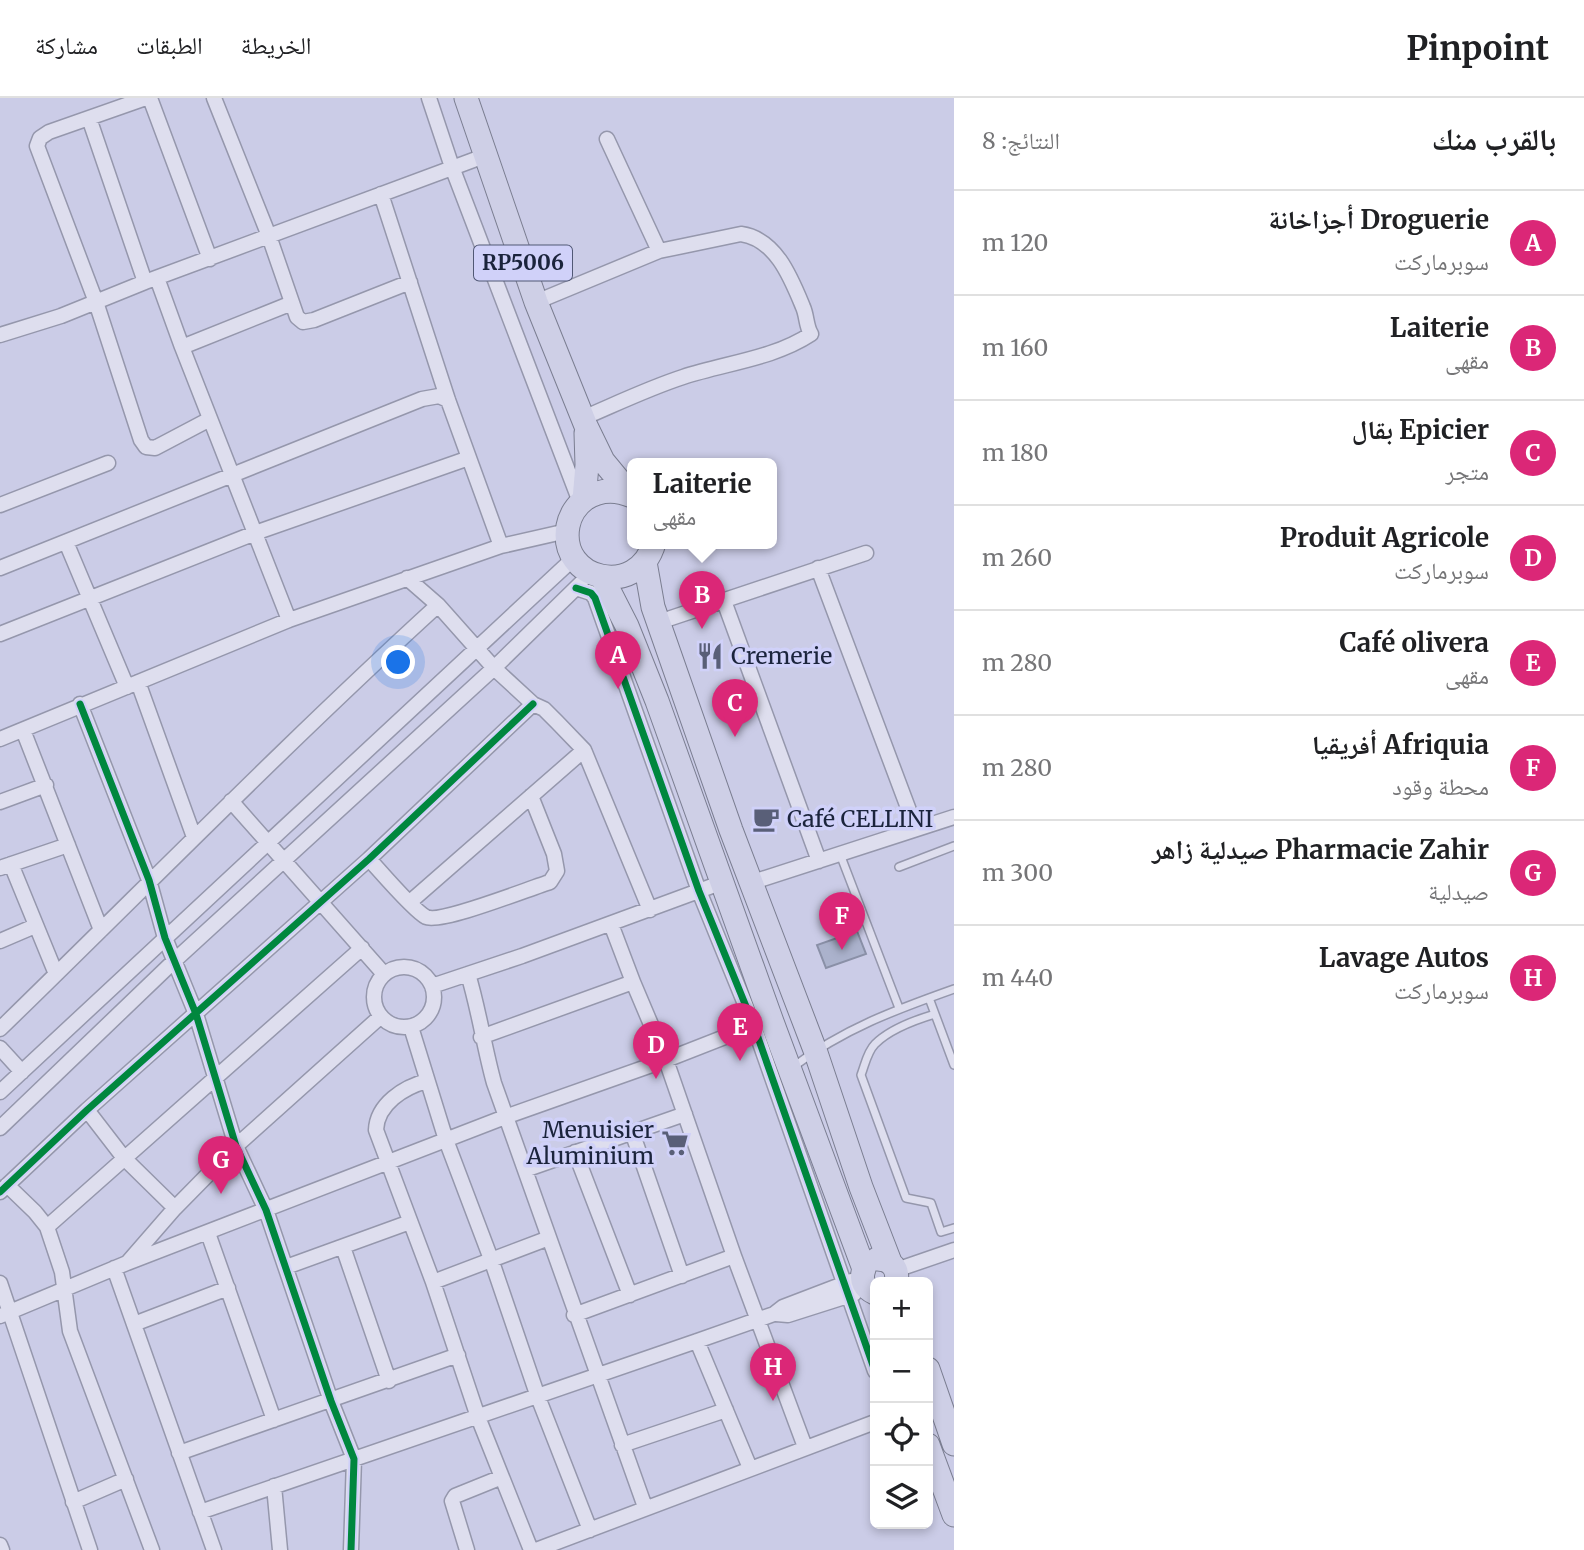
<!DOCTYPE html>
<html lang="ar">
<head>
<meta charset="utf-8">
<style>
  :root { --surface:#fff; --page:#f6f6f6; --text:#202124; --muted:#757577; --line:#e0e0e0; --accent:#db2777 }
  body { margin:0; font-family:Merriweather,"Noto Naskh Arabic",serif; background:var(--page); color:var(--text); direction:rtl }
  .controls { position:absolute; right:21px; bottom:21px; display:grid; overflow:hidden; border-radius:10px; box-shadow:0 4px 10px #0003 }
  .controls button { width:63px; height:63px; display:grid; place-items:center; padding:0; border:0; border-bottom:2px solid var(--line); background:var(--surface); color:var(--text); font:35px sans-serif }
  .you { position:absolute; left:399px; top:565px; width:24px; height:24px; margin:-18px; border:5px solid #fff; border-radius:50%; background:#1a73e8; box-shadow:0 0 0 10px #1a73e833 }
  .badge { display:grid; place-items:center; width:46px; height:46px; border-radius:50%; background:var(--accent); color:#fff; font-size:23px; font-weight:700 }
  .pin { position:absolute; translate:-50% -58px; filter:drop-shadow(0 2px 4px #0008) }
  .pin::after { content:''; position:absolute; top:37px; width:24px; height:21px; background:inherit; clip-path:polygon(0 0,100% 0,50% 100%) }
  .popup { position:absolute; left:627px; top:360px; width:150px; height:91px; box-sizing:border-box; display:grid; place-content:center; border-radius:10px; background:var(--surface); filter:drop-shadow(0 2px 5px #0005); font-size:23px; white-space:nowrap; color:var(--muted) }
  .popup b { font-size:26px; color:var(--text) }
  .popup::after { content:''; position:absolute; left:50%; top:100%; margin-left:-14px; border:14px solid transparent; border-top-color:var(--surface) }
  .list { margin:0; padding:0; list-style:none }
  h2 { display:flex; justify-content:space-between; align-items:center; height:91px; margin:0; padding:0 28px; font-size:30px }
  h2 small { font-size:23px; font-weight:400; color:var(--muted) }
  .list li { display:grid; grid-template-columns:46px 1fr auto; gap:21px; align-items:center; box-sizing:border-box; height:105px; padding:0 28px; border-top:2px solid var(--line) }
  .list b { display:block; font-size:26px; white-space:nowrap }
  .list p { margin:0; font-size:23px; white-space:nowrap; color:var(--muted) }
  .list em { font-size:23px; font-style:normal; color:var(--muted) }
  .icon { flex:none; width:38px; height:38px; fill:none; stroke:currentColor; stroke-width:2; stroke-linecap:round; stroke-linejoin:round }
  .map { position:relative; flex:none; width:954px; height:1452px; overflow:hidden; direction:ltr }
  header { display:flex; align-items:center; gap:42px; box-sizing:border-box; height:98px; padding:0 35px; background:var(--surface); border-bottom:2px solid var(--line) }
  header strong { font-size:33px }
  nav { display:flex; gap:38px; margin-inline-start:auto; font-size:24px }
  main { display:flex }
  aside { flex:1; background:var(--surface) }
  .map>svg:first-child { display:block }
  .building { fill:#abb2cc; stroke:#8a90a7; stroke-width:2 }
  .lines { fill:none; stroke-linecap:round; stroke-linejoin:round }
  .service-casing { stroke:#9597ac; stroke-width:10 }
  .minor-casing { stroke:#9597ac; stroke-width:17 }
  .primary-casing { stroke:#7b7e91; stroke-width:25 }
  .service { stroke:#dedeee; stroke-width:7 }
  .minor { stroke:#dedeee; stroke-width:14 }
  .primary { stroke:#cecfe6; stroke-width:23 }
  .cycleway-casing { stroke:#d0d1f9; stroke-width:11 }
  .cycleway { stroke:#00873e; stroke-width:7 }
  .labels { text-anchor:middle; stroke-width:7; stroke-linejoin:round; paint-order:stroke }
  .shield { fill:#d0d1f9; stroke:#515875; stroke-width:2 }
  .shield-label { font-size:21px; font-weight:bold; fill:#1b243c }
  .poi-label { font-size:23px; fill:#1b243c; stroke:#d0d1f9; text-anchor:start }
</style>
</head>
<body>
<header>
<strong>Pinpoint</strong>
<nav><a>الخريطة</a><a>الطبقات</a><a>مشاركة</a></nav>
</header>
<main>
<aside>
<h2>بالقرب منك<small>النتائج: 8</small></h2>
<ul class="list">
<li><span class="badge">A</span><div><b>Droguerie أجزاخانة</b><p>سوبرماركت</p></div><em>120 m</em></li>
<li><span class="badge">B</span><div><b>Laiterie</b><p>مقهى</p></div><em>160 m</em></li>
<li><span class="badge">C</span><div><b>Epicier بقال</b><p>متجر</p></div><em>180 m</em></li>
<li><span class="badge">D</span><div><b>Produit Agricole</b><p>سوبرماركت</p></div><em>260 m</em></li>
<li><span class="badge">E</span><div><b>Café olivera</b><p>مقهى</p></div><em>280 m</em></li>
<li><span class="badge">F</span><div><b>Afriquia أفريقيا</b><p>محطة وقود</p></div><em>280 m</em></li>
<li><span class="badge">G</span><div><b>Pharmacie Zahir صيدلية زاهر</b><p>صيدلية</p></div><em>300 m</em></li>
<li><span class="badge">H</span><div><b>Lavage Autos</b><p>سوبرماركت</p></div><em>440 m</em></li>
</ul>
</aside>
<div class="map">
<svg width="954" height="1452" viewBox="0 0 954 1452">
  <rect width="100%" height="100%" fill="#cbcce7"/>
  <path class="building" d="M 857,833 L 866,856 L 826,870 L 817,847 Z"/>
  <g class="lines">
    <defs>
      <path id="service" d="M 840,756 L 899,910
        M 899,769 L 954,748
        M 929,900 L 954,967
        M 935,916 C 915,922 890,931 875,946 C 867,954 865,967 861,977 L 906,1100 L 931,1105 L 941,1134 L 954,1130
        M 793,969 C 843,931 895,912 954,891"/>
      <path id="minor" d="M 146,0 L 49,34 L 40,40 L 37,48 L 96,204 L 141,342 L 146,349 L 155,350 L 210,321
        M 150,0 L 210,161
        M 214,0 L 269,138 L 297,219 L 303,224 L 314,222 L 410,184
        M 429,0 L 452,69 L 580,404
        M 89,20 L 145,184
        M 381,96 L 448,302 L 501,448
        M 157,180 L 182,249 L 289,522
        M 536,204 L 659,153
        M 0,237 L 61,218 L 145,184 L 487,57
        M 182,249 L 292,205
        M 583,320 C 616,306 649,290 683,279 C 725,265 773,261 811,236 C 806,228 807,218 803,209 C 791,180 776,141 741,136 L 659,153 L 607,41
        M 0,407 L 108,365
        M 66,444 L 127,589
        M 0,470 L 422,301 L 439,298 L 448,302
        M 818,470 L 916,731
        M 407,480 L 438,507 L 494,570 L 533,606 L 544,611 L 557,624 L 584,652 L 650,812
        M 576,490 L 591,495 L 595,500 L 699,793 L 754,928 L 875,1273
        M 724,503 L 819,763
        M 659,524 L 866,455
        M 0,536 L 255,435 L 469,360
        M 138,584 L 194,739
        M 80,606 L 149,782 L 165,840 L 196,916 L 236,1048 L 266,1112 L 331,1303 L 354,1361 L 351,1452
        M 23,632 L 101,832
        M 0,641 L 289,522 L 501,448 L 567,433
        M 231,703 L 384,876
        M 0,704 L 46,687
        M 369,761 C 380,773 414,813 426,819 C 441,826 530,790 550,784 L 557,773 L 554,756 L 531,698
        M 11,766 L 56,876
        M 0,770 L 68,747
        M 753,784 L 954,719
        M 410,804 L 584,652
        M 611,826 L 633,884 L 666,962 L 734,1158 L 805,1349
        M 0,843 L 35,828
        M374 899a30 30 0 1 1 60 0a30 30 0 1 1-60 0Z
        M 468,876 C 479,912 484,949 494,985 L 645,1409
        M 432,888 L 522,858 L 723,784
        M 411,929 L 446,1042 L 491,1161 L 538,1299 L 590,1432
        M 0,931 C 146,789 288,644 438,507
        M 481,939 L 633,884
        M 0,950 L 22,974
        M 427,983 C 404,989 377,1006 376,1032 L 433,1184 L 478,1319 L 531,1452
        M 0,994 L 574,460
        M 87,1012 L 124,1060 L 175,1110
        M 0,1030 L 173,864 L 494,570 L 581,485
        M 632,1034 L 682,1178
        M 575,1054 L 630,1197
        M 525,1072 L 685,1016
        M 7,1087 L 35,1114 L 47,1129 L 62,1174 L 70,1233 L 152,1452
        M 0,1094 L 87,1012 L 369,761 L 533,606
        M 47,1129 L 362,850
        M 208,1135 L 274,1322
        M 343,1149 L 389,1283
        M 128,1164 L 175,1110 L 236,1048 L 380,919
        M 286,1169 L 410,1124
        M 114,1170 L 214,1452
        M 896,1172 L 954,1152
        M 433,1184 L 549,1140
        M 0,1185 L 90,1452
        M 776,1216 L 788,1217 L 854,1196
        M 574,1217 L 734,1158
        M 0,1218 L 127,1165 L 505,1019 L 666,962 L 763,924
        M 134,1226 L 228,1190
        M 697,1243 L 750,1370
        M 622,1347 L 726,1312
        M 179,1355 L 458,1257
        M 274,1388 L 280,1452
        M 73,1404 L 126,1381
        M 200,1414 L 697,1243 L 774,1216 L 783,1209 L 851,1183
        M 0,1447 L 2,1452
        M 467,1452 L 452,1403 L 455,1398 L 502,1379
        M 536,1452 L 875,1324"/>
      <path id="primary" d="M 466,0 L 536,204 L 586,328 L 603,363 L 631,397
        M 632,398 C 616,391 600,391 585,401 C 577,407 570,417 568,428 C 558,483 638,501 654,445
        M 584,402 L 587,367 L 586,335
        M 645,464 L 653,509 L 731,732 L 815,952 L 861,1089 L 890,1164
        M 602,479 L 627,528 L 657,603 L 771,921 L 864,1171 C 860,1182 864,1190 875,1195
        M 877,1161 C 891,1161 899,1171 896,1184
        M 928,1271 L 954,1346
        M 928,1347 L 954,1417"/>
    </defs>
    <use href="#service" class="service-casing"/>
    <use href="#minor" class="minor-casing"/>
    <use href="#primary" class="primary-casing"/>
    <use href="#service" class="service"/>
    <use href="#minor" class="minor"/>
    <use href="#primary" class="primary"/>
    <defs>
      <path id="cycleway" d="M 576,490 L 591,495 L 595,500 L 699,793 L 754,928 L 875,1273
        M 80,606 L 149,782 L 165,840 L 196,916 L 236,1048 L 266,1112 L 331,1303 L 354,1361 L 351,1452
        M 0,1094 L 87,1012 L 369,761 L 533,606"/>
    </defs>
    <use href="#cycleway" class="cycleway-casing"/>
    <use href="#cycleway" class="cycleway"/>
  </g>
  <defs>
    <symbol id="restaurant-bare" viewBox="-9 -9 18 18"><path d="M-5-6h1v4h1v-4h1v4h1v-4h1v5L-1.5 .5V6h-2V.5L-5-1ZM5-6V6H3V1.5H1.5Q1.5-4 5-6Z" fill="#595f78" stroke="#d0d1f9" stroke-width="2.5" paint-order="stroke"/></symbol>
    <symbol id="cafe-bare" viewBox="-9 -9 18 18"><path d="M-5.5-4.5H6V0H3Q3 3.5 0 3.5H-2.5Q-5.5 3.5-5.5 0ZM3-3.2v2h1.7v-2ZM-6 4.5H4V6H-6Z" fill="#595f78" stroke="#d0d1f9" stroke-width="2.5" paint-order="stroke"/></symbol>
    <symbol id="supermarket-bare" viewBox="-9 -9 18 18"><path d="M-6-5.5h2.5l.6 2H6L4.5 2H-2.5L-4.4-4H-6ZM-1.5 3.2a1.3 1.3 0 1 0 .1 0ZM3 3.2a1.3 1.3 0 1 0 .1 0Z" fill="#595f78" stroke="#d0d1f9" stroke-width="2.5" paint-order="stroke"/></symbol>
  </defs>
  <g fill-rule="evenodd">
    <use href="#restaurant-bare" x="691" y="539" width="38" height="38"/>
    <use href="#cafe-bare" x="747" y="702" width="38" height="38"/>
    <use href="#supermarket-bare" x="656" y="1026" width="38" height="38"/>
  </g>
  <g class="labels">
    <rect class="shield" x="474" y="147.5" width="98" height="35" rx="5"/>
    <g class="shield-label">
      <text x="523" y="172">RP5006</text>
    </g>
    <g class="poi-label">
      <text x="731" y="566">Cremerie</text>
      <text x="787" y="729">Café CELLINI</text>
      <text x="654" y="1040" text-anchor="end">Menuisier<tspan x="654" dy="26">Aluminium</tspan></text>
    </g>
  </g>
</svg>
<div class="controls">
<button>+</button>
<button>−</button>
<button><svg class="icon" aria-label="locate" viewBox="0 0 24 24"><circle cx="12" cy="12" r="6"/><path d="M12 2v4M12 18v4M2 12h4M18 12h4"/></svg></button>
<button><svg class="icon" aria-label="layers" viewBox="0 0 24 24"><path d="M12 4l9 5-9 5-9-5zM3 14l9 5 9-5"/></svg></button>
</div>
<div class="you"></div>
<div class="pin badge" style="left:618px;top:591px">A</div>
<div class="pin badge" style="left:702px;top:531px">B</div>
<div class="popup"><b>Laiterie</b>مقهى</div>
<div class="pin badge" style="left:735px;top:639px">C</div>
<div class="pin badge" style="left:656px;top:981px">D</div>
<div class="pin badge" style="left:740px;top:963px">E</div>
<div class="pin badge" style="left:842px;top:852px">F</div>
<div class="pin badge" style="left:221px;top:1096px">G</div>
<div class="pin badge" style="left:773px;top:1303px">H</div>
</div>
</main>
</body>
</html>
